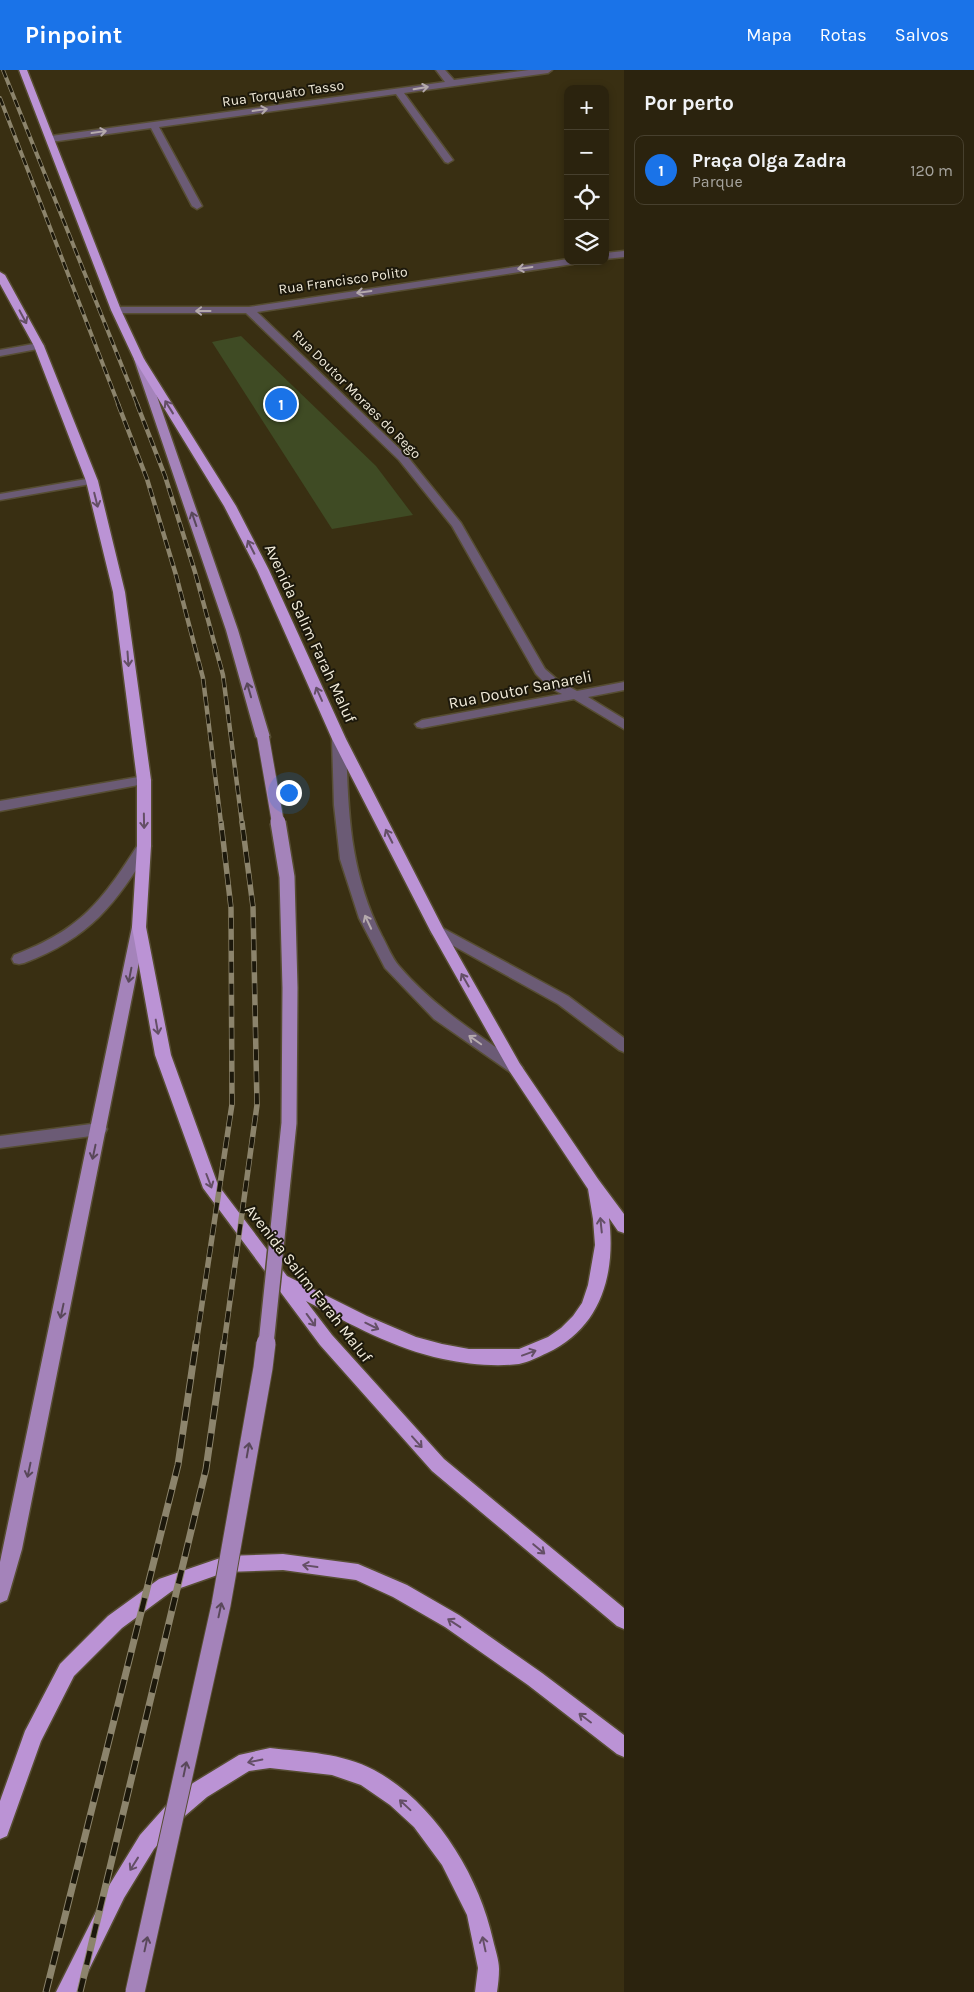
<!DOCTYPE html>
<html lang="pt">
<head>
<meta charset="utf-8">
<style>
  :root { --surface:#2b230e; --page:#332b17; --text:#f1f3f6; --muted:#a6a49e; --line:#47402e; --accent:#1a73e8 }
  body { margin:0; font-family:Karla,sans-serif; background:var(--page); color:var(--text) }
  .controls { position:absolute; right:15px; top:15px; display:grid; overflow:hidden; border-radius:10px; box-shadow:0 2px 8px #0003 }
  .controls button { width:45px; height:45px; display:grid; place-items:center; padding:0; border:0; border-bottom:1px solid var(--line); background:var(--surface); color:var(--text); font:25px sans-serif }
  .you { position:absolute; left:288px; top:722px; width:18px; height:18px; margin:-12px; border:4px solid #fff; border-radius:50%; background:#1a73e8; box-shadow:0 0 0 8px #1a73e833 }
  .badge { display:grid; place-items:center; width:32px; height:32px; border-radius:50%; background:var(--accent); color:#fff; font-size:16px; font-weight:700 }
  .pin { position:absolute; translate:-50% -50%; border:2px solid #fff; box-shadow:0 1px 5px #0006 }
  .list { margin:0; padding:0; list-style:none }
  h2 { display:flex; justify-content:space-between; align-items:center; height:65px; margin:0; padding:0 20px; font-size:21px }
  h2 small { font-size:16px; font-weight:400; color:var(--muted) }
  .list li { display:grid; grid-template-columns:32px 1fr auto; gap:15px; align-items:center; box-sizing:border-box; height:70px; margin:0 10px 10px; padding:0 10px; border:1px solid var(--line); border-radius:10px }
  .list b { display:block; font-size:19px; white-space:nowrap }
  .list p { margin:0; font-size:16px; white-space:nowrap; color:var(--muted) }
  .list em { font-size:16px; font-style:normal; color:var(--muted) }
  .icon { flex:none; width:28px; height:28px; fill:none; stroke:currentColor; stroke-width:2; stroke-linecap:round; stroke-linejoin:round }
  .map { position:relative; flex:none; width:624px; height:1922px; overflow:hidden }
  header { display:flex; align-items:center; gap:30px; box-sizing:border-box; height:70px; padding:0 25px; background:var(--accent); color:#fff }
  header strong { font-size:24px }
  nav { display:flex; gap:28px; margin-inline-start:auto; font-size:18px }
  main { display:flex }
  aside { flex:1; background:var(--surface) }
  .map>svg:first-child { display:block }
  .green { fill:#3f4b24 }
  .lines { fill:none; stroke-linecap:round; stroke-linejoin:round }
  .lane-casing { stroke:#564d32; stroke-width:3 }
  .street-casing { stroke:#564d32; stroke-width:3 }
  .primary-casing { stroke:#564d32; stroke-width:3 }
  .highway-casing { stroke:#564d32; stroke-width:3 }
  .lane { fill:#6b5b75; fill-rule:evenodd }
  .street { fill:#6b5b75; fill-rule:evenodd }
  .primary { fill:#a483ba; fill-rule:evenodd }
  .highway { fill:#bb93d5; fill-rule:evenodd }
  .rail-far3-casing { stroke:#8c846c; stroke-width:4 }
  .rail-far2-casing { stroke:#8c846c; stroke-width:4.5 }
  .rail-far1-casing { stroke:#8c846c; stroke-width:5.5 }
  .rail-casing { stroke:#8c846c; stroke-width:7 }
  .rail-far3 { stroke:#1c180b; stroke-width:2.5; stroke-dasharray:8; stroke-linecap:butt }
  .rail-far2 { stroke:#1c180b; stroke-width:3; stroke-dasharray:9; stroke-linecap:butt }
  .rail-far1 { stroke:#1c180b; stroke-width:4; stroke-dasharray:11; stroke-linecap:butt }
  .rail { stroke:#1c180b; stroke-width:5; stroke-dasharray:14; stroke-linecap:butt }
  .primary-bridge-far2-casing { stroke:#564d32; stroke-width:14; stroke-linecap:butt }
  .primary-bridge-far1-casing { stroke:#564d32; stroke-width:18; stroke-linecap:butt }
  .primary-bridge-casing { stroke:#564d32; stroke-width:21; stroke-linecap:butt }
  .primary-bridge-far2 { stroke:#a483ba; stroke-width:12 }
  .primary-bridge-far1 { stroke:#a483ba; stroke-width:15 }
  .primary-bridge { stroke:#a483ba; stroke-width:19 }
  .oneway { stroke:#b5aaad }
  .oneway2 { stroke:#644f66 }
  .oneway3 { stroke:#59485a }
  .labels { text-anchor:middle; stroke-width:4; stroke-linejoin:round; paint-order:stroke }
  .far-street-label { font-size:14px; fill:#f1ebda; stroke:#1c180b }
  .street-label { font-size:16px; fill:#f1ebda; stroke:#1c180b }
</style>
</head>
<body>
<header>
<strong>Pinpoint</strong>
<nav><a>Mapa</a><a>Rotas</a><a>Salvos</a></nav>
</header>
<main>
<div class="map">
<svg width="624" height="1922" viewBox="0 0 624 1922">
  <rect width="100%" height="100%" fill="#392f12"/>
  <path class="green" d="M 241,266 L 376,396 L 413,445 L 332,459 L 212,272 Z"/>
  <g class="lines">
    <defs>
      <path id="lane" d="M 339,665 L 346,669 C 348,740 349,801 382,866 C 387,875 392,888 399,896 C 433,936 477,964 520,994 L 523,998 L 520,1002 L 515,1004 L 510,1002 L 434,949 L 385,898 L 359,848 L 340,789 L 334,735 L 332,669 Z
        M 144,771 L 149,773 L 151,776 C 116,834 90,868 24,893 L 19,894 L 14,893 L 12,889 L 14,885 C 81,860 102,831 139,773 Z"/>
      <path id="street" d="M 436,0 L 445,0 L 454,10 L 529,0 L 552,0 L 548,3 L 404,23 L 453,90 L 448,93 L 445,92 L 396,24 L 159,57 L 202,136 L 197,139 L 192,136 L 151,58 L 51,72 L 46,69 L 51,66 L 445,12 Z
        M 624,181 L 624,187 L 605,189 L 605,183 Z
        M 568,189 L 568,191 L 578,191 L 573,194 L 257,242 L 407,386 L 461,453 L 545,599 L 560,612 L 577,621 L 624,612 L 624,620 L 588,627 L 624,649 L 624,659 L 574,629 L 422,658 L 417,657 L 415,654 L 422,650 L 562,624 L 550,618 L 536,604 L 452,456 L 399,390 L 246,243 L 116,243 L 111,240 L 116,237 L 249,237 Z
        M 39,273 L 43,274 L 44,276 L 43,278 L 0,286 L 0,280 Z
        M 92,408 L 96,409 L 98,411 L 96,413 L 0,430 L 0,424 Z
        M 144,706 L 149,707 L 151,710 L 149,713 L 0,741 L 0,731 Z
        M 437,855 L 568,926 L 624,968 L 624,982 L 619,980 L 558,934 L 432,864 L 430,860 L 432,856 Z
        M 99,1053 L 105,1055 L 107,1059 L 105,1063 L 99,1065 L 0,1078 L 0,1066 Z"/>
      <path id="primary" d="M 139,286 L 144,289 L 238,560 L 270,667 L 268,670 L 263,671 L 256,667 L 226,560 L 134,289 Z
        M 139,852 L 144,853 L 146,857 L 22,1479 L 9,1524 L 7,1530 L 0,1533 L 0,1492 L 132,857 L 134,853 Z"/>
      <path id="highway" d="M 19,0 L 27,0 L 121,240 L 144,289 L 236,436 L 269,500 L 346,669 L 444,860 L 520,994 L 598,1109 L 624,1144 L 624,1163 L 618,1161 L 609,1148 C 616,1204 601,1258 547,1283 C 538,1287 529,1292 519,1294 C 494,1297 467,1294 443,1289 C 395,1279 350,1254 306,1231 L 332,1265 L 444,1389 L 624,1538 L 624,1559 L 617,1556 L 432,1401 L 320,1275 L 203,1118 L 155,985 L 132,857 L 137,776 L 137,710 L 113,522 L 86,411 L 34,276 L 0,214 L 0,202 L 5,205 L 44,276 L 98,411 L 125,522 L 151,710 L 151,776 L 146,857 L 171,985 L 218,1115 L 287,1206 L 367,1246 L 416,1267 L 442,1274 L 469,1279 L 519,1279 L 548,1267 L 561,1258 L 573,1246 L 582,1233 L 588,1215 L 595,1175 L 593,1149 L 588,1119 L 510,1002 L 430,860 L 332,669 L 257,500 L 224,436 L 134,289 L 111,240 Z
        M 283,1484 L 358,1494 L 407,1515 L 459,1545 L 542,1603 L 624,1665 L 624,1687 L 617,1684 L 528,1615 L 445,1557 L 393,1527 L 356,1510 L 283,1500 L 226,1502 L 172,1521 L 122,1558 L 74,1606 L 41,1671 L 7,1766 L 0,1769 L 0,1731 L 25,1661 L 60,1594 L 108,1546 L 159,1509 L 226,1486 Z
        M 270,1678 C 305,1682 342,1683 374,1700 C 434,1732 479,1805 493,1870 C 495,1879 499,1890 499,1899 C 499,1907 498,1915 497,1922 L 475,1922 L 478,1898 L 467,1845 L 442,1795 L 414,1757 L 390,1735 L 361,1715 L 332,1705 L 270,1698 L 249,1701 L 207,1727 L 179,1751 L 154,1779 L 124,1828 L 78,1922 L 56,1922 L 110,1814 L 140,1765 L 165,1737 L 193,1713 L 239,1685 Z"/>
    </defs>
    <use href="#lane" class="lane-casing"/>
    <use href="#street" class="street-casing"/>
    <use href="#primary" class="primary-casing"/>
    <use href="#highway" class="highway-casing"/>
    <use href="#lane" class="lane"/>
    <use href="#street" class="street"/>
    <use href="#primary" class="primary"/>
    <use href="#highway" class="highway"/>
    <defs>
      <path id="rail-far3" d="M 3,0 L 138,336
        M 0,28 L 119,336"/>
      <path id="rail-far2" d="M 118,334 L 147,409 L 176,505 L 203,608 L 221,753
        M 137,334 L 165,406 L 195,502 L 223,605 L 242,753"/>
      <path id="rail-far1" d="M 196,1274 L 232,1034 L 231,838 L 221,752
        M 224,1274 L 257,1035 L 253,837 L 242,752"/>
      <path id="rail" d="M 46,1922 L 178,1395 L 196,1273
        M 80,1922 L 206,1399 L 224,1273"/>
    </defs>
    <use href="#rail-far3" class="rail-far3-casing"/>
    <use href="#rail-far2" class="rail-far2-casing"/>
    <use href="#rail-far1" class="rail-far1-casing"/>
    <use href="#rail" class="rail-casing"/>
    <use href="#rail-far3" class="rail-far3"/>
    <use href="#rail-far2" class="rail-far2"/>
    <use href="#rail-far1" class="rail-far1"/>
    <use href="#rail" class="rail"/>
    <defs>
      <path id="primary-bridge-far2" d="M 263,667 L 278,753"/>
      <path id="primary-bridge-far1" d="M 266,1274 L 289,1053 L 290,918 L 287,807 L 278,752"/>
      <path id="primary-bridge" d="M 135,1922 L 221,1535 L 263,1298 L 266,1273"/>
    </defs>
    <use href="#primary-bridge-far2" class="primary-bridge-far2-casing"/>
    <use href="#primary-bridge-far1" class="primary-bridge-far1-casing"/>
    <use href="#primary-bridge" class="primary-bridge-casing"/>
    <use href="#primary-bridge-far2" class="primary-bridge-far2"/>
    <use href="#primary-bridge-far1" class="primary-bridge-far1"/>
    <use href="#primary-bridge" class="primary-bridge"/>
  </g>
  <defs><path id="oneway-shaft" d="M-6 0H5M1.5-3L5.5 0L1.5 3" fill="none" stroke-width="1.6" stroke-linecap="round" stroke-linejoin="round" transform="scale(1.25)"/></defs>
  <g class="oneway">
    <use href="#oneway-shaft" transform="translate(421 18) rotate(-9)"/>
    <use href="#oneway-shaft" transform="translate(260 40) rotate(-8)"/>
    <use href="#oneway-shaft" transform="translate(99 62) rotate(-8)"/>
    <use href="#oneway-shaft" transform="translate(525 198) rotate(172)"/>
    <use href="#oneway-shaft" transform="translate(364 222) rotate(172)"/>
    <use href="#oneway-shaft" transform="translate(203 241) rotate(180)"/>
    <use href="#oneway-shaft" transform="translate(368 852) rotate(-115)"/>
    <use href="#oneway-shaft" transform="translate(475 970) rotate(-145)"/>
  </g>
  <g class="oneway2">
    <use href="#oneway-shaft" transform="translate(23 247) rotate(62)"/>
    <use href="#oneway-shaft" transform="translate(169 337) rotate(-122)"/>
    <use href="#oneway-shaft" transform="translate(96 430) rotate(76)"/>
    <use href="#oneway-shaft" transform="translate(251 477) rotate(-117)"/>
    <use href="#oneway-shaft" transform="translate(128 589) rotate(86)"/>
    <use href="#oneway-shaft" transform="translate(319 624) rotate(-114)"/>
    <use href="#oneway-shaft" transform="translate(144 751) rotate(89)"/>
    <use href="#oneway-shaft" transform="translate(389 766) rotate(-117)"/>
    <use href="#oneway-shaft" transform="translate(465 910) rotate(-120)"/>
    <use href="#oneway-shaft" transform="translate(157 957) rotate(80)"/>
    <use href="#oneway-shaft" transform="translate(209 1111) rotate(69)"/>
    <use href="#oneway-shaft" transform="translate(601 1155) rotate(-96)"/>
    <use href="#oneway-shaft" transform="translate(311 1250) rotate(54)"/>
    <use href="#oneway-shaft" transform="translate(372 1256) rotate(26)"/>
    <use href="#oneway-shaft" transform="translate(529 1283) rotate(-20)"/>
    <use href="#oneway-shaft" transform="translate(417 1372) rotate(48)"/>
    <use href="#oneway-shaft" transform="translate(539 1479) rotate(40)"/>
    <use href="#oneway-shaft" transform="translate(310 1496) rotate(-172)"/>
    <use href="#oneway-shaft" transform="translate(454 1553) rotate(-147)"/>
    <use href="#oneway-shaft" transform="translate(585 1648) rotate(-143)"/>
    <use href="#oneway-shaft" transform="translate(255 1691) rotate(169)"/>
    <use href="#oneway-shaft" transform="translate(405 1735) rotate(-137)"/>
    <use href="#oneway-shaft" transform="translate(134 1794) rotate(122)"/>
    <use href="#oneway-shaft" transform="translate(484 1874) rotate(-102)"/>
  </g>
  <g class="oneway3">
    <use href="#oneway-shaft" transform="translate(194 449) rotate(-109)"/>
    <use href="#oneway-shaft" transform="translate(249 620) rotate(-106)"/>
    <use href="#oneway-shaft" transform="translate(130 905) rotate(101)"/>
    <use href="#oneway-shaft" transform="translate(94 1082) rotate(102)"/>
    <use href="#oneway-shaft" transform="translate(62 1241) rotate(102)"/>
    <use href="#oneway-shaft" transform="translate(248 1380) rotate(-80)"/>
    <use href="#oneway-shaft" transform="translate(29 1400) rotate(102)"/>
    <use href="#oneway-shaft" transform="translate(220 1540) rotate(-78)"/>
    <use href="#oneway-shaft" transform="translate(185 1699) rotate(-78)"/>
    <use href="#oneway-shaft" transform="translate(146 1874) rotate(-78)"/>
  </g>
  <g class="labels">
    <g class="far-street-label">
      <text transform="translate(283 23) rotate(-8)" y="5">Rua Torquato Tasso</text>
      <text transform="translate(343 210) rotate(-8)" y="5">Rua Francisco Polito</text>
      <text transform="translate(357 324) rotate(45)" y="5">Rua Doutor Moraes do Rego</text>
    </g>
    <g class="street-label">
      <text transform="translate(311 563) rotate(65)" y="6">Avenida Salim Farah Maluf</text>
      <text transform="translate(520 619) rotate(-11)" y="6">Rua Doutor Sanareli</text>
      <text transform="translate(309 1213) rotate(52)" y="6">Avenida Salim Farah Maluf</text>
    </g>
  </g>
</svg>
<div class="controls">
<button>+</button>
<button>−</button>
<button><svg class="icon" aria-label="locate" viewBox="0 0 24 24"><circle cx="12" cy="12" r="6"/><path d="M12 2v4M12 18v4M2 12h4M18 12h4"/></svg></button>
<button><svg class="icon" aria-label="layers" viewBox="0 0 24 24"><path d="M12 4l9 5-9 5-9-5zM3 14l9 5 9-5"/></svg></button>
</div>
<div class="you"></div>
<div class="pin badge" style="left:281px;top:334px">1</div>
</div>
<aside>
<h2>Por perto<small></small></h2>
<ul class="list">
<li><span class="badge">1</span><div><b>Praça Olga Zadra</b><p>Parque</p></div><em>120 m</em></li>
</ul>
</aside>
</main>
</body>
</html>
